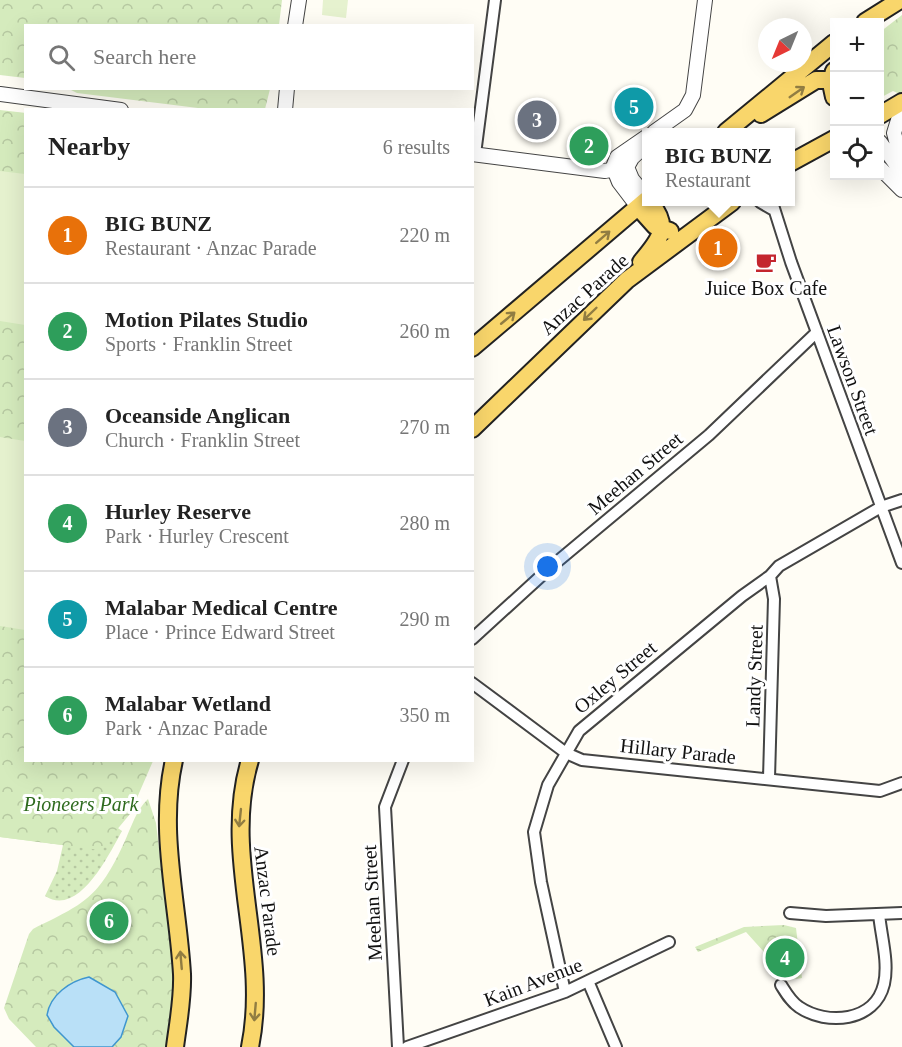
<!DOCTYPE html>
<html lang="en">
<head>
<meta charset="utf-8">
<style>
  :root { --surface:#fff; --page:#f2f2f2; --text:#222; --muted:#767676; --line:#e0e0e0; --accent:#c4262e }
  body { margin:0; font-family:"Times New Roman",serif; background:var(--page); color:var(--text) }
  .controls { position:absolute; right:18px; top:18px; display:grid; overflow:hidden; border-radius:0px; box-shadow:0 6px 24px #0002 }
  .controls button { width:54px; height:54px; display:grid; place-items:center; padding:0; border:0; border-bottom:2px solid var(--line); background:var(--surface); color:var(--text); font:30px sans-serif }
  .compass { position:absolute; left:758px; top:18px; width:54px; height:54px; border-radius:50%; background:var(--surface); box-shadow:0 6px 24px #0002; rotate:223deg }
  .you { position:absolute; left:548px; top:567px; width:21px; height:21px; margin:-15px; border:4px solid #fff; border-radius:50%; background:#1a73e8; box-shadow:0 0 0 9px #1a73e833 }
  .badge { display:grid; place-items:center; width:39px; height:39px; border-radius:50%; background:var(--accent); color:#fff; font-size:20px; font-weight:700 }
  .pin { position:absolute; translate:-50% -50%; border:3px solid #fff; box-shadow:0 2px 6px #0006 }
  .popup { position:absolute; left:642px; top:128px; width:153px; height:78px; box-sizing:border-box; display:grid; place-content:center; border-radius:0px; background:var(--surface); filter:drop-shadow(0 2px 4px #0005); font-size:20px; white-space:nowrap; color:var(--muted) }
  .popup b { font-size:22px; color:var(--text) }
  .popup::after { content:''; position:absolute; left:50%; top:100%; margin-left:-12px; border:12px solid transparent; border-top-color:var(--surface) }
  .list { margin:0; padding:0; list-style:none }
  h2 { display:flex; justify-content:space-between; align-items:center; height:78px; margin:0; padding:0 24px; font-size:26px }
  h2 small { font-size:20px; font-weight:400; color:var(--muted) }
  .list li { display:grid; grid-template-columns:39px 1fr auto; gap:18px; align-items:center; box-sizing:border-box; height:96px; padding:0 24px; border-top:2px solid var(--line) }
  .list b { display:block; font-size:22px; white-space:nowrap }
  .list p { margin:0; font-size:20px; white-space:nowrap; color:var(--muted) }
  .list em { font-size:20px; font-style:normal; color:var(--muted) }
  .icon { flex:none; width:33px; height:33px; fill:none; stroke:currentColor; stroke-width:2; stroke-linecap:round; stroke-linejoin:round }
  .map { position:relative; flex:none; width:902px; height:1047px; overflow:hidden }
  .search { position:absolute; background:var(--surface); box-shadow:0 6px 24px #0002; left:24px; top:24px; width:450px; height:66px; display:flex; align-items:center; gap:15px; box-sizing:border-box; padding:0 21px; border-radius:0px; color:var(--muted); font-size:22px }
  .panel { position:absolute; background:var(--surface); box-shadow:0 6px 24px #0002; left:24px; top:108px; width:450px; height:654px; border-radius:0px }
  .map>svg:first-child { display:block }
  .grass { fill:url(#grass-dots) }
  .park { fill:url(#park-crowns) }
  .pitch { fill:#e6f2cf }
  .water { fill:#b9e0f7; stroke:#3f96cf; stroke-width:1.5 }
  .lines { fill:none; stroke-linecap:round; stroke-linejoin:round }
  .minor-casing { stroke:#444; stroke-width:14 }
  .tertiary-casing { stroke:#444; stroke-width:16 }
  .primary-casing { stroke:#222; stroke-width:20 }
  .minor { stroke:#fff; stroke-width:10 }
  .tertiary { stroke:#fff; stroke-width:14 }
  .primary { stroke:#f9d66b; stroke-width:16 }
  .oneway { stroke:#917d42 }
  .labels { text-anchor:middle; stroke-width:6; stroke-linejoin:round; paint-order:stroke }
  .poi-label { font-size:20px; fill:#111; stroke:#fff }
  .street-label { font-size:20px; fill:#111; stroke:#fff }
  .park-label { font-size:20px; font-style:italic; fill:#2f6b1f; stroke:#fff }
</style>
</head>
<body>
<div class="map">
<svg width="902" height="1047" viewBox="0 0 902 1047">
  <defs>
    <pattern id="grass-dots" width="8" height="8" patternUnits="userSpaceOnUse" patternTransform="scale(1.5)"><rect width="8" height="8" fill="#d5ebbd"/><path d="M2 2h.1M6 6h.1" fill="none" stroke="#b6c8a1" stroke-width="1.8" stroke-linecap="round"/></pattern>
    <pattern id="park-crowns" width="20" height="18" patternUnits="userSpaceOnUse" patternTransform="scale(1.5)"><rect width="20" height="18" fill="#d5ebbd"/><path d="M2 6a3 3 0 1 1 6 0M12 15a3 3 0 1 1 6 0" fill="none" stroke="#b6c8a1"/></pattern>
  </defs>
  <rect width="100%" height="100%" fill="#fffdf5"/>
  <path class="grass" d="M 0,774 L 115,826 L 122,831 C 109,854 79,918 45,896 L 57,871 L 63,845 L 0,837 Z"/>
  <path class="park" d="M 0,0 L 282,0 L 279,25 L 26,26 L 25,78 L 0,75 Z
    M 902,15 L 902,95 L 893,91 L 880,98 L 880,32 Z
    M 69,89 L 270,88 L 270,89 L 265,109 L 206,109 L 77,93 Z
    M 0,110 L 26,113 L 26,760 L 153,761 L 130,814 L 100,850 L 0,837 Z
    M 148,799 L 156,823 L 174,977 L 167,1047 L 36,1047 L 9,1019 L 4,1008 L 29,934 L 33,929 C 85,903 98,899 124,843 C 131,828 136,810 148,799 Z
    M 784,925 L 796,928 L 802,978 L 796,979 L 789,971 L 780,970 L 746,932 L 698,952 L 695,947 L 744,927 Z"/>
  <path class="pitch" d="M 323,0 L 348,0 L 346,18 L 322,15 Z
    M 0,171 L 25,174 L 25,325 L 0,321 Z
    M 0,437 L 25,441 L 25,630 L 0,626 Z"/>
  <path class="water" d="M 89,977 L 115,992 L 128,1016 L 121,1037 L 112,1047 L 74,1047 L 54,1027 L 47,1015 C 50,995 70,981 89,977 Z"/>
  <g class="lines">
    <defs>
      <path id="minor" d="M 475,154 L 495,0
        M 760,202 L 772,209
        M 772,202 L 791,262 L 902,563
        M 472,639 L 552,566 L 709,435 L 817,332
        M 472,683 L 566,753 L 582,760 L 880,791 L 902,783
        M 769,778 L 774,599 L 770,576
        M 790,913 L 826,916 L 902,913
        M 588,981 L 616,1047
        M 781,985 C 786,993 791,1002 799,1007 C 827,1026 875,1022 884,984 C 889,962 881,936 879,914
        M 565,992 L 541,882 L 534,832 L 548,785 L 579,731 L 742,596 L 770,576 L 779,566 L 881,507 L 902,500
        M 398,1047 L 385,807 L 403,760
        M 407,1047 L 565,992 L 669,942"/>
      <path id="tertiary" d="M 295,26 L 299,0
        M 0,94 L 121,110
        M 902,107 L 894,133 L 902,163
        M 285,110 L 287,88
        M 654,132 L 685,110 L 693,95 L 705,0
        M 880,142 L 902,173
        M 646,145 L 632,158 L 627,167 L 632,179 L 646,196
        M 472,154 L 605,171 L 627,167
        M 880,168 L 902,190
        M 638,207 L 619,182 L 613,167 L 617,157 L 646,137"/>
      <path id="primary" d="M 865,22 L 900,0
        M 834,71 L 831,83 L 834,97
        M 761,114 L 816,80 L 834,80
        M 880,115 L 902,102
        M 726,132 L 834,43
        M 790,163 L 834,139
        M 638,207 L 655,226 L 670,231
        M 641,262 C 660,239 671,228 650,202
        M 472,348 L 646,200
        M 472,429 L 627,280 L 732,202
        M 174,760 C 158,831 178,903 182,974 C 183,999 178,1023 175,1047
        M 250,760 C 221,856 270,950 250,1047"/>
    </defs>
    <use href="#minor" class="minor-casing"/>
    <use href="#tertiary" class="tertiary-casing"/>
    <use href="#primary" class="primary-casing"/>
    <use href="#minor" class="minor"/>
    <use href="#tertiary" class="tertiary"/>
    <use href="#primary" class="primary"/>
  </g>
  <defs><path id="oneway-shaft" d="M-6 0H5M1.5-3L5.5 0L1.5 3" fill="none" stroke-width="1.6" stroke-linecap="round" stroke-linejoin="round" transform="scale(1.5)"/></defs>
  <g class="oneway">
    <use href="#oneway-shaft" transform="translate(797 92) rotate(-35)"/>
    <use href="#oneway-shaft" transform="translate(603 237) rotate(-41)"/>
    <use href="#oneway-shaft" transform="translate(590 314) rotate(136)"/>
    <use href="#oneway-shaft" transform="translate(508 318) rotate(-40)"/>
    <use href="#oneway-shaft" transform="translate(240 818) rotate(96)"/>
    <use href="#oneway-shaft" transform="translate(181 960) rotate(-95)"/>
    <use href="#oneway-shaft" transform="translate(255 1012) rotate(95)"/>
  </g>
  <defs>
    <symbol id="cafe-bare" viewBox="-9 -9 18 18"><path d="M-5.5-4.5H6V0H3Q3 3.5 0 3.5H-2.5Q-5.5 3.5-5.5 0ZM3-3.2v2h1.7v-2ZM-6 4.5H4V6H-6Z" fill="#c4262e" stroke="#fff" stroke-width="2.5" paint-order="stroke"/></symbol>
  </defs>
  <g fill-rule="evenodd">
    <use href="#cafe-bare" x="751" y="247" width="30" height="30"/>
  </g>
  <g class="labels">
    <g class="poi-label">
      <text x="766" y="295">Juice Box Cafe</text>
    </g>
    <g class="street-label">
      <text transform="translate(584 294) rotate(-42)" y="7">Anzac Parade</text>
      <text transform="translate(853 380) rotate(70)" y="7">Lawson Street</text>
      <text transform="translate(635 473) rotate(-40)" y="7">Meehan Street</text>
      <text transform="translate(754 676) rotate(-88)" y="7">Landy Street</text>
      <text transform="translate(615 677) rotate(-40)" y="7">Oxley Street</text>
      <text transform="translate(678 751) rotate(6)" y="7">Hillary Parade</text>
      <text transform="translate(268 901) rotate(83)" y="7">Anzac Parade</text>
      <text transform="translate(372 903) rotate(-93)" y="7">Meehan Street</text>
      <text transform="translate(533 982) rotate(-21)" y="7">Kain Avenue</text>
    </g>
    <g class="park-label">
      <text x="81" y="811">Pioneers Park</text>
    </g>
  </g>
</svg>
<div class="controls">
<button>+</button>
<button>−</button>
<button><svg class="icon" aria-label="locate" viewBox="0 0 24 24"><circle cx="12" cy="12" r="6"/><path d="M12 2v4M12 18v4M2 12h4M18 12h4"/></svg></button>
</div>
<svg class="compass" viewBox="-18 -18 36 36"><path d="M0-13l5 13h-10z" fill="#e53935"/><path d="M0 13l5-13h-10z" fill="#767676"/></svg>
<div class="you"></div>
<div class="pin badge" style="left:718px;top:248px;background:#e8710a">1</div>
<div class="popup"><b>BIG BUNZ</b>Restaurant</div>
<div class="pin badge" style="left:589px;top:146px;background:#2e9e5b">2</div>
<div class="pin badge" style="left:537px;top:120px;background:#6b7280">3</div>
<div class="pin badge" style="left:785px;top:958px;background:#2e9e5b">4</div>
<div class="pin badge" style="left:634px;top:107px;background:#0f9aa8">5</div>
<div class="pin badge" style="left:109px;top:921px;background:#2e9e5b">6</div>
<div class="search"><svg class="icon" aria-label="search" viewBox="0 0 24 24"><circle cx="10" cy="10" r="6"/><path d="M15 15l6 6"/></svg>Search here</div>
<section class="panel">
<h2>Nearby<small>6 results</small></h2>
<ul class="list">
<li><span class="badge" style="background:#e8710a">1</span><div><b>BIG BUNZ</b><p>Restaurant · Anzac Parade</p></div><em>220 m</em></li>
<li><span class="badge" style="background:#2e9e5b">2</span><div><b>Motion Pilates Studio</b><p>Sports · Franklin Street</p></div><em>260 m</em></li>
<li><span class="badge" style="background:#6b7280">3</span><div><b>Oceanside Anglican</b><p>Church · Franklin Street</p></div><em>270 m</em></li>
<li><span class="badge" style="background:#2e9e5b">4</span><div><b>Hurley Reserve</b><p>Park · Hurley Crescent</p></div><em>280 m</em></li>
<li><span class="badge" style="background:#0f9aa8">5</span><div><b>Malabar Medical Centre</b><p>Place · Prince Edward Street</p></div><em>290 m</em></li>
<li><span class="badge" style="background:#2e9e5b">6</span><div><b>Malabar Wetland</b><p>Park · Anzac Parade</p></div><em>350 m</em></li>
</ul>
</section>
</div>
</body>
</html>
